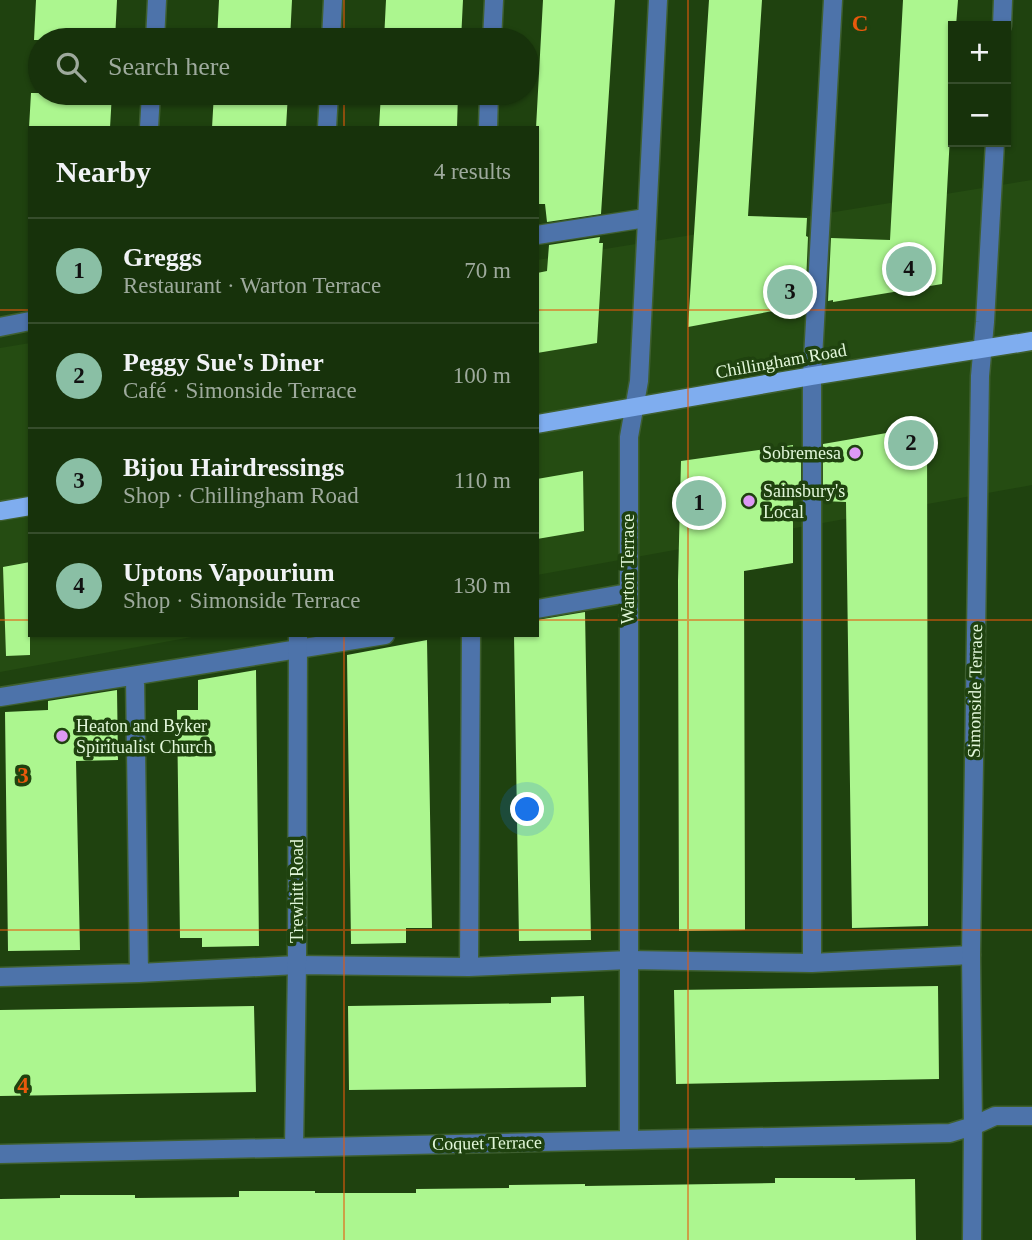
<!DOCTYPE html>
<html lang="en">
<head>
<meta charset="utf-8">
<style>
  :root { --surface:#17320b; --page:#203a14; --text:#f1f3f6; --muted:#9eaa9d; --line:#364d2c; --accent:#8abfa5 }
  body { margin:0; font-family:"Times New Roman",serif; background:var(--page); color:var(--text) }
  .controls { position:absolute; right:21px; top:21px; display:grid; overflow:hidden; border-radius:0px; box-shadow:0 2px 5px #0004 }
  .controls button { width:63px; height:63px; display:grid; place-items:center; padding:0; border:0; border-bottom:2px solid var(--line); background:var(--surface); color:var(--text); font:35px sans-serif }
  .you { position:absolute; left:528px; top:810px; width:24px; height:24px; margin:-18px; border:5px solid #fff; border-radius:50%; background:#1a73e8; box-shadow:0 0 0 10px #1a73e833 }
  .badge { display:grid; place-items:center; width:46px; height:46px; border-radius:50%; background:var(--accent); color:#111; font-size:23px; font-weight:700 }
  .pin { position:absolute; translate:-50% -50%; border:4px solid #fff; box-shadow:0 2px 7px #0006 }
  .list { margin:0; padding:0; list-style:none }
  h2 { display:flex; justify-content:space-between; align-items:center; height:91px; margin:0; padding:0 28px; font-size:30px }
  h2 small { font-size:23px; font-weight:400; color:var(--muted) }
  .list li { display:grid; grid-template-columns:46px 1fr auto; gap:21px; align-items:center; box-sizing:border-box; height:105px; padding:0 28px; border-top:2px solid var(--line) }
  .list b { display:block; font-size:26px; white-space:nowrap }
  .list p { margin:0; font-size:23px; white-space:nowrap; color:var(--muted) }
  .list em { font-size:23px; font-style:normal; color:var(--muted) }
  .icon { flex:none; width:38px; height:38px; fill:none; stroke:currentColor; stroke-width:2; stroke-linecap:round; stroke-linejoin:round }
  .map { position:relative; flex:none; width:1032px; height:1240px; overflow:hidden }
  .search { position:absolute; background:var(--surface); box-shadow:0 2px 5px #0004; left:28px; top:28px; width:511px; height:77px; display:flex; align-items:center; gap:18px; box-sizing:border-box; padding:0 24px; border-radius:38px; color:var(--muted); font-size:26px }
  .panel { position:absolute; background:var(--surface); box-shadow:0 2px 5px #0004; left:28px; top:126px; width:511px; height:511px; border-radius:0px }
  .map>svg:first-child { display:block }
  .built { fill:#254c12 }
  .building { fill:#acf68f }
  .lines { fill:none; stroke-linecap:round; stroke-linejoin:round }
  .service-casing { stroke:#3e5f2f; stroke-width:21 }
  .minor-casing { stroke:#3e5f2f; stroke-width:21 }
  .primary-casing { stroke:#3e5f2f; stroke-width:21 }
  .service { stroke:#4d73aa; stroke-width:18 }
  .minor { stroke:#4d73aa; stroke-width:18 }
  .primary { stroke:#7fadef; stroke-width:18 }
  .grid { fill:none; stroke:#e8590c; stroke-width:2; stroke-opacity:0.55 }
  .poi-dot { fill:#dd99f4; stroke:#1f420f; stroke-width:2.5 }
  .labels { text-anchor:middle; stroke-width:7; stroke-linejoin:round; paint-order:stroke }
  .street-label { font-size:18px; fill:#e2f7da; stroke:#1f420f }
  .poi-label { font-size:18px; fill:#e2f7da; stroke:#1f420f; text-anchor:start }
  .grid-label { font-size:23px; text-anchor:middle; font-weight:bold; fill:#e8590c; stroke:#1f420f; stroke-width:7; stroke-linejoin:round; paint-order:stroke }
</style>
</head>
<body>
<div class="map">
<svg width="1032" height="1240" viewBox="0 0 1032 1240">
  <rect width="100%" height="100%" fill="#1f420f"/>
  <path class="built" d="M 1032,180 L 1032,485 L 537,575 L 537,260 Z
    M 30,343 L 30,635 L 203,635 L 0,672 L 0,348 Z"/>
  <path class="building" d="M 36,0 L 117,0 L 115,40 L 34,40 Z
    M 219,0 L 292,0 L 290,40 L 217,40 Z
    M 386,0 L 463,0 L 461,40 L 384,40 Z
    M 543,0 L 615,0 L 601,214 L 547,222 L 545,204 L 537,204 L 536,128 Z
    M 709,0 L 762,0 L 748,216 L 807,218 L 806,236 L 808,237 L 805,305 L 688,327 Z
    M 903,0 L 958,0 L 956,26 L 953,26 L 953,80 L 942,284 L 833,302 L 833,300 L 828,301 L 831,238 L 890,240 Z
    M 31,93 L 112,93 L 110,128 L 29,128 Z
    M 214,93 L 288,93 L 286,128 L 212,128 Z
    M 381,93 L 458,93 L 457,128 L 379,128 Z
    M 600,237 L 599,243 L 603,243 L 597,343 L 537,353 L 537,273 L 547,271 L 549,245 Z
    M 927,426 L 928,926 L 852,928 L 846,502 L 823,501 L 823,444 Z
    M 793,445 L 793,449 L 801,448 L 801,500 L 793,500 L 793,563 L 744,571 L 745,930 L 679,931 L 678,581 L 681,461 Z
    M 583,471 L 584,531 L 537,539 L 537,479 Z
    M 30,562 L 30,655 L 6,656 L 3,567 Z
    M 585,612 L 591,940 L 519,941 L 514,635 L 537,635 L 537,620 Z
    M 427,640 L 432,928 L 406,928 L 406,943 L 351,944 L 347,655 Z
    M 256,670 L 259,946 L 202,947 L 202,938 L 180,938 L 177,710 L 198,710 L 198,680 Z
    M 117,690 L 118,760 L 76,761 L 80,950 L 8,951 L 5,712 L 48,710 L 48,701 Z
    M 938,986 L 939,1079 L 676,1084 L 674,990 Z
    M 584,996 L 586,1087 L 349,1090 L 348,1006 L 551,1003 L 551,997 Z
    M 254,1006 L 256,1092 L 0,1096 L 0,1010 Z
    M 775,1178 L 855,1178 L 855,1180 L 915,1179 L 916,1240 L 0,1240 L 0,1199 L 60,1198 L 60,1195 L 135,1195 L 135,1198 L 239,1197 L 239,1191 L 315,1191 L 315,1193 L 416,1193 L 416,1189 L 509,1188 L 509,1185 L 585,1184 L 585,1186 L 775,1183 Z"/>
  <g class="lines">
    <defs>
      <path id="service" d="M 155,40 L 157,0
        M 492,40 L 494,0
        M 149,128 L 151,93
        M 488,128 L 489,93
        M 537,235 L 646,218
        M 0,327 L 30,321
        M 537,609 L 628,593
        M 135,676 L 139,973
        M 0,697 L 385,635
        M 812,963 L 812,376 L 833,0
        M 469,967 L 471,635
        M 0,977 L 139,973 L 297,965 L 469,967 L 629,960 L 812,963 L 971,955
        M 973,1126 L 995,1116 L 1032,1116"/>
      <path id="minor" d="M 1002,26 L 1003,0
        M 331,40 L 333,0
        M 327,128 L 329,93
        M 629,1140 L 629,437 L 639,381 L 658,0
        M 294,1147 L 297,965 L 298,635
        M 0,1154 L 950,1133 L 973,1126
        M 972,1240 L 973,1126 L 971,955 L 980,376 L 985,322 L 995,142"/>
      <path id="primary" d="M 537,424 L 812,376 L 1032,341
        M 0,511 L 30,506"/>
    </defs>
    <use href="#service" class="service-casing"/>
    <use href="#minor" class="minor-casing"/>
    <use href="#primary" class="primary-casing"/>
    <use href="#service" class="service"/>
    <use href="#minor" class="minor"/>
    <use href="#primary" class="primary"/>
  </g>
  <path class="grid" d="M 344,0 L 344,40M 688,0 L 688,1240M 344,93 L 344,128M 0,310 L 30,310M 537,310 L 1032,310M 0,620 L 30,620M 537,620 L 1032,620M 344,635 L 344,1240M 0,930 L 1032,930"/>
  <g class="poi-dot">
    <circle cx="855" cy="453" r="7"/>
    <circle cx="749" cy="501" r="7"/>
    <circle cx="62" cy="736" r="7"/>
  </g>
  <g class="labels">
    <g class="street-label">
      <text transform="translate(781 361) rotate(-10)" y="6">Chillingham Road</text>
      <text transform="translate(628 569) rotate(-90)" y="6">Warton Terrace</text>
      <text transform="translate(975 691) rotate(-89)" y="6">Simonside Terrace</text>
      <text transform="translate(297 891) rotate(-90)" y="6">Trewhitt Road</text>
      <text transform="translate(487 1143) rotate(-1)" y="6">Coquet Terrace</text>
    </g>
    <g class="poi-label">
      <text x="841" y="459" text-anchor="end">Sobremesa</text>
      <text x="763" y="497">Sainsbury's<tspan x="763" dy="21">Local</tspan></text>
      <text x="76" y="732">Heaton and Byker<tspan x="76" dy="21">Spiritualist Church</tspan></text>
    </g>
  </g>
  <g class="grid-label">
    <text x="860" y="31">C</text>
    <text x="23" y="783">3</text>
    <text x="23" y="1093">4</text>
  </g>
</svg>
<div class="controls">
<button>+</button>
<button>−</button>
</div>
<div class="you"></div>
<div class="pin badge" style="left:699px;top:503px">1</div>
<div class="pin badge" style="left:911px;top:443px">2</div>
<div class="pin badge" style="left:790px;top:292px">3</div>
<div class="pin badge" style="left:909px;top:269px">4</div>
<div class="search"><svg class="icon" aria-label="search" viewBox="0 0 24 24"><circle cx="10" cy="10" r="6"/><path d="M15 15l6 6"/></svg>Search here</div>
<section class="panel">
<h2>Nearby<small>4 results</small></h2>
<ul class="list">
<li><span class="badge">1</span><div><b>Greggs</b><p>Restaurant · Warton Terrace</p></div><em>70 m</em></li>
<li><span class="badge">2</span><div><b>Peggy Sue's Diner</b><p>Café · Simonside Terrace</p></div><em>100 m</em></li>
<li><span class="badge">3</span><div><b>Bijou Hairdressings</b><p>Shop · Chillingham Road</p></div><em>110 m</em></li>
<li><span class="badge">4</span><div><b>Uptons Vapourium</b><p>Shop · Simonside Terrace</p></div><em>130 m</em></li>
</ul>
</section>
</div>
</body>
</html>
